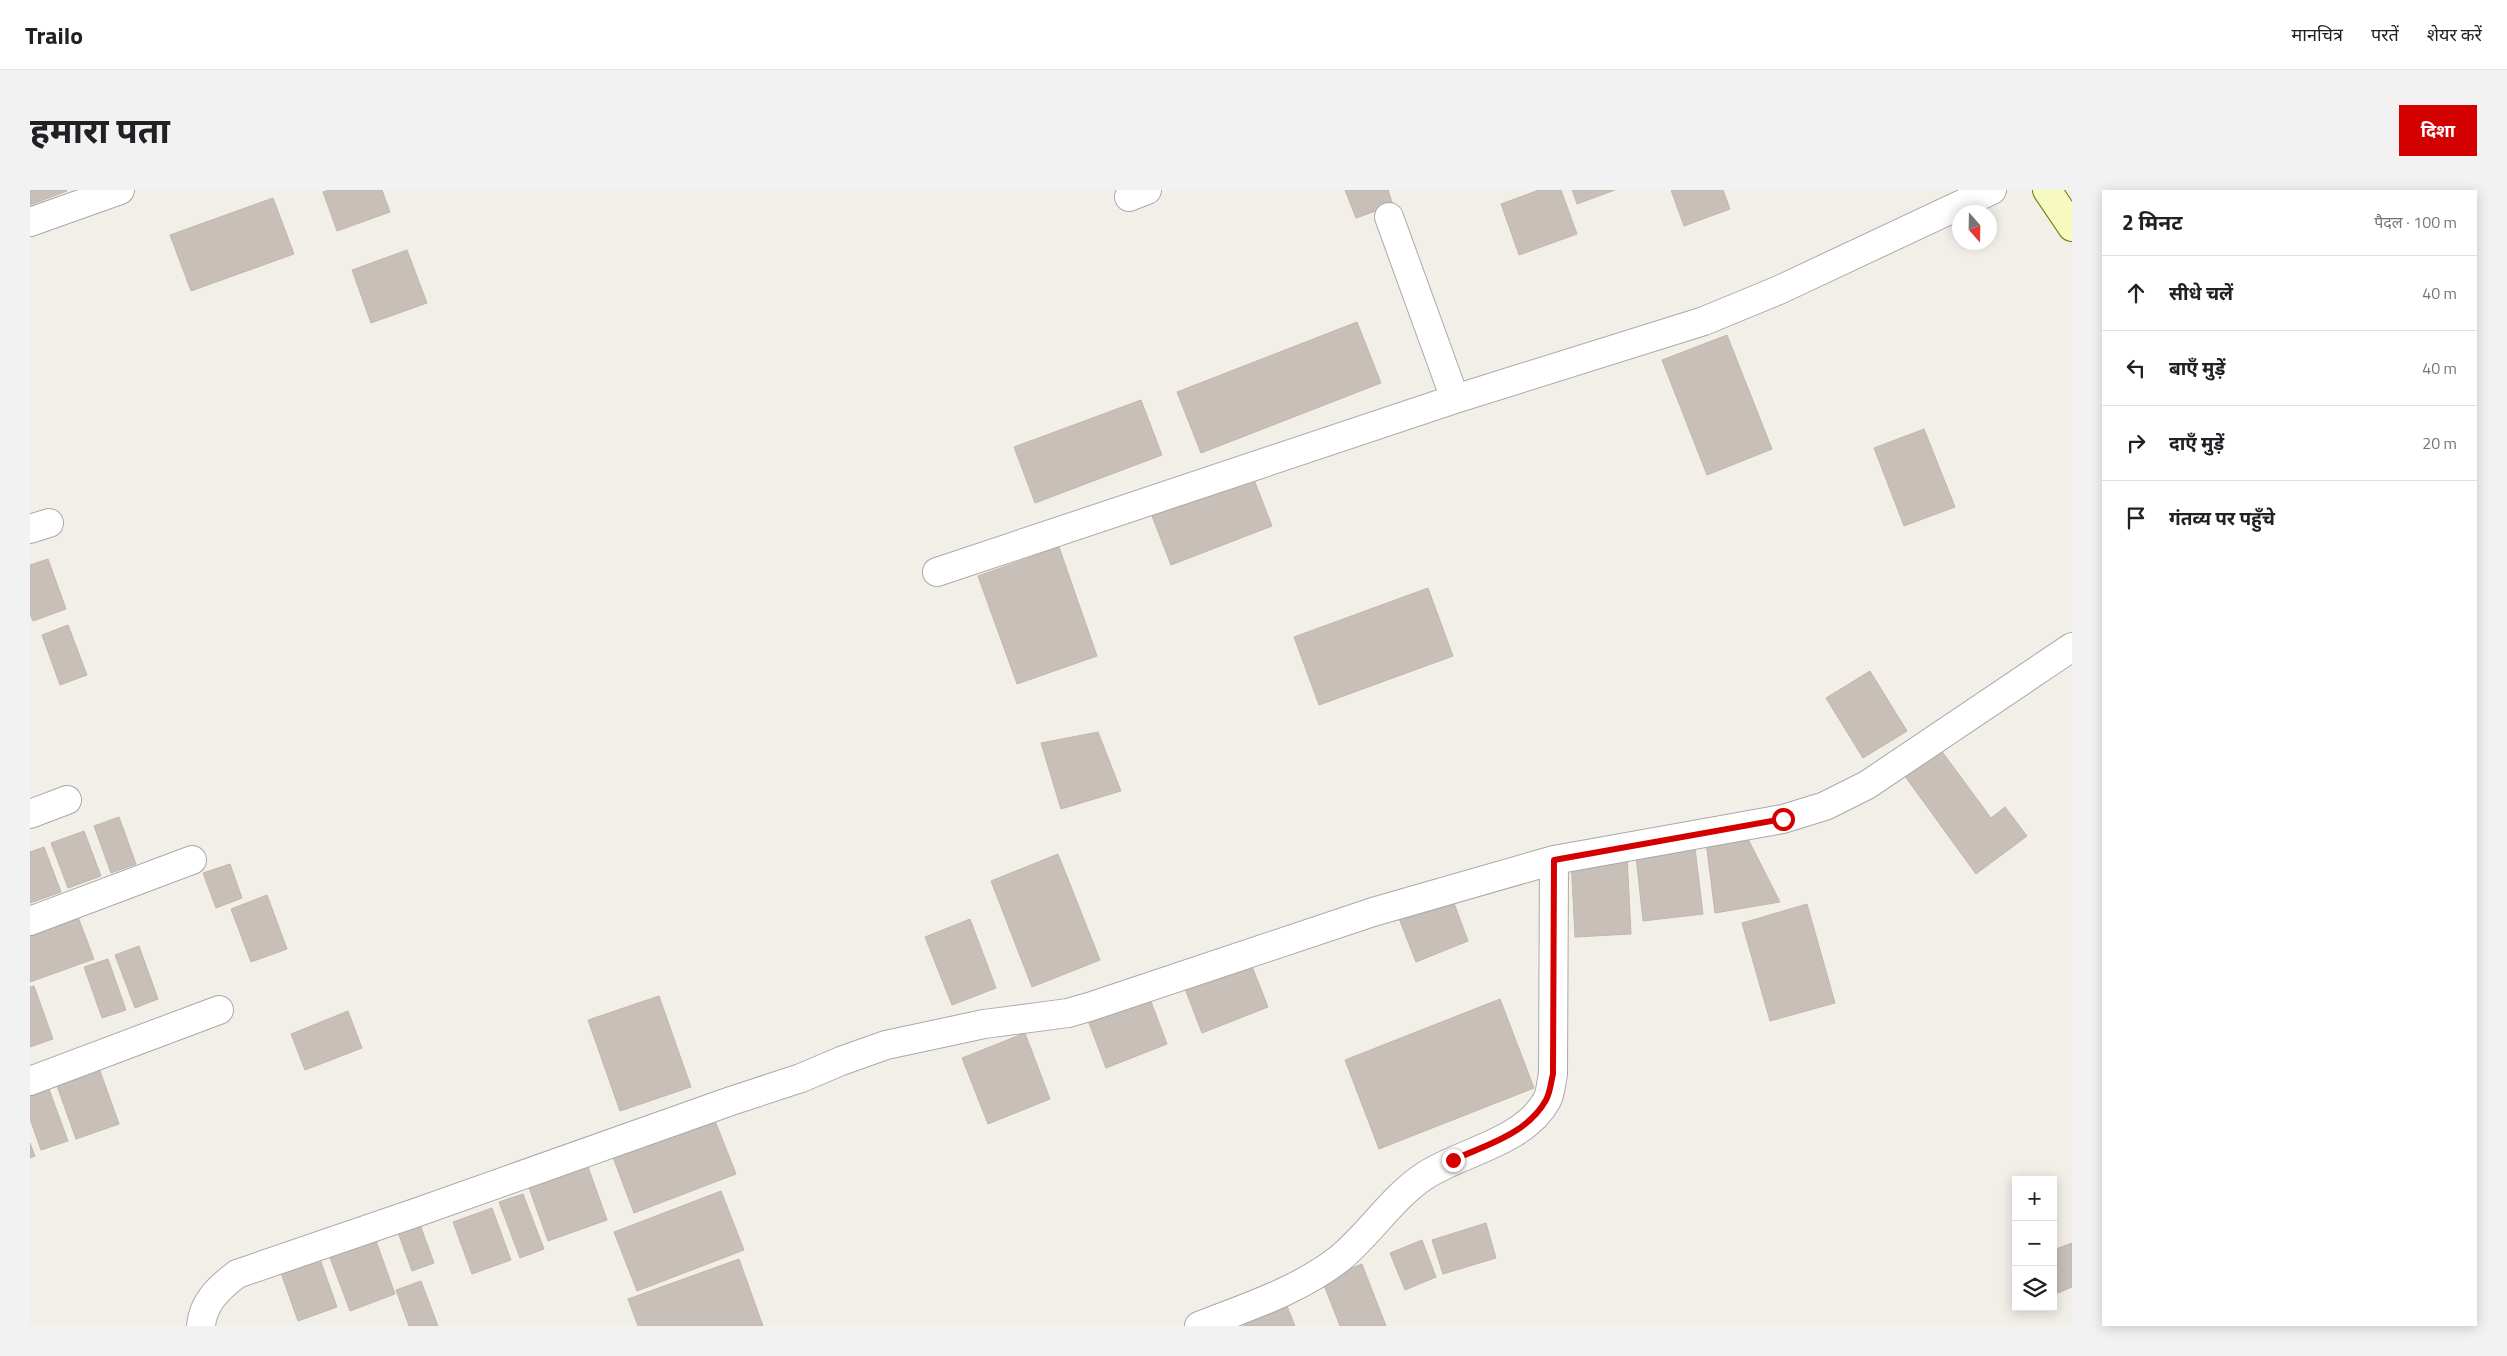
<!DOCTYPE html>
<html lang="hi">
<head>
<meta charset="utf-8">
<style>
  :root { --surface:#fff; --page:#f2f2f2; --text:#202124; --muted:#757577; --line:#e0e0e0; --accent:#d40000 }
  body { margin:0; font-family:"Titillium Web","Noto Sans Devanagari",sans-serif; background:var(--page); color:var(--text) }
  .controls { position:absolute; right:15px; bottom:15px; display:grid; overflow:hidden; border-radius:0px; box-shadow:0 2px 12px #0003 }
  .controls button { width:45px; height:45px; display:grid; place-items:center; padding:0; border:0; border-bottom:1px solid var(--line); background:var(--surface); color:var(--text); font:25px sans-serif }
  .compass { position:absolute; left:1922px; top:15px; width:45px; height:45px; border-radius:50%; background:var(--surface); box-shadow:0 2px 12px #0003; rotate:160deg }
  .stop { position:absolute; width:15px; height:15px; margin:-11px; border:4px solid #d40000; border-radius:50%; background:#fff }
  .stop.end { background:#d40000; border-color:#fff; box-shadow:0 1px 5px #0008 }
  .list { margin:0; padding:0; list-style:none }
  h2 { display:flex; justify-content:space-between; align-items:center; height:65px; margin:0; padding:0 20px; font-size:21px }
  h2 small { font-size:16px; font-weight:400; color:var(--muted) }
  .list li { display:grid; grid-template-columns:32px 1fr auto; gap:15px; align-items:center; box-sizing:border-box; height:75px; padding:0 20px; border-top:1px solid var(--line) }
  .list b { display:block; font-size:19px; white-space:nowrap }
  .list em { font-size:16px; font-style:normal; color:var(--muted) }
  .icon { flex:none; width:28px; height:28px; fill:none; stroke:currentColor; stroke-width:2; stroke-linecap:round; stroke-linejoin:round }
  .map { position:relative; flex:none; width:2042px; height:1136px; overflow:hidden; border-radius:0px }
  header { display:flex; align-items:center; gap:30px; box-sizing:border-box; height:70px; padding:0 25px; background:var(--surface); border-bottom:1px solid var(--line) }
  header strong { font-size:24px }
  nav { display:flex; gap:28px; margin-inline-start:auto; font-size:18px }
  .intro { display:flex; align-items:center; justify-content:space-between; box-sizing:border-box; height:120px; padding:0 30px }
  h1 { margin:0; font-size:35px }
  .button { padding:12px 22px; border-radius:0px; background:var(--accent); color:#fff; font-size:18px; font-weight:700 }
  main { display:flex; gap:30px; padding:0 30px }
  aside { flex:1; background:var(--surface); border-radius:0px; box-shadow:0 2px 12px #0003 }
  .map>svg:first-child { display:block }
  .building { fill:#c7bfb8; stroke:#c4b6ab }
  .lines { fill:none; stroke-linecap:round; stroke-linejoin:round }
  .street-casing { stroke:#a9a9a9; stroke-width:30 }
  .secondary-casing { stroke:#707d05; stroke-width:30 }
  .street { stroke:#fff; stroke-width:28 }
  .secondary { stroke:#f7fabf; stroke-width:28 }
  .route { stroke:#d40000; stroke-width:6 }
</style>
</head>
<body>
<header>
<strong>Trailo</strong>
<nav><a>मानचित्र</a><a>परतें</a><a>शेयर करें</a></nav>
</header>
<div class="intro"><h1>हमारा पता</h1><a class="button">दिशा</a></div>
<main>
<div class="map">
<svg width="2042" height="1136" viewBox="0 0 2042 1136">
  <rect width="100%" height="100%" fill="#f2efe9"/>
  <path class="building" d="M 0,0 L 36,0 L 37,1 L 0,15 Z
    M 299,0 L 352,0 L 360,22 L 307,41 L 293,2 Z
    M 1315,0 L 1358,0 L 1363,15 L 1326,28 Z
    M 1509,0 L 1531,0 L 1547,44 L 1489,65 L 1471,14 Z
    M 1542,0 L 1585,0 L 1547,14 Z
    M 1641,0 L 1693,0 L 1700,19 L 1654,36 Z
    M 243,8 L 264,64 L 161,101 L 140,45 Z
    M 377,60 L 397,113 L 341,133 L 322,80 Z
    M 1327,132 L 1351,193 L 1171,263 L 1147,202 Z
    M 1697,145 L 1742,259 L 1677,285 L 1632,170 Z
    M 1111,210 L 1132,265 L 1005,313 L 984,257 Z
    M 1894,239 L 1925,317 L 1874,336 L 1844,258 Z
    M 1223,287 L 1242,336 L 1141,375 L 1122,326 Z
    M 1029,357 L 1067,466 L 987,494 L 948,386 Z
    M 18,369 L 36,419 L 3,431 L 0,424 L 0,375 Z
    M 1398,398 L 1423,466 L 1289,515 L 1264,447 Z
    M 38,435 L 57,485 L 30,495 L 12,445 Z
    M 1840,481 L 1877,541 L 1833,568 L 1796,508 Z
    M 1068,542 L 1091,601 L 1031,619 L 1011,553 Z
    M 1905,552 L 1961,628 L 1975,617 L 1997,646 L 1946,684 L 1869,578 Z
    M 89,627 L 106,674 L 81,683 L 64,636 Z
    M 54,641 L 71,686 L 38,698 L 21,653 Z
    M 1714,641 L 1750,712 L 1685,723 L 1676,652 Z
    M 1664,650 L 1673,724 L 1613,731 L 1605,657 Z
    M 14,657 L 31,702 L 0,713 L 0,662 Z
    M 1028,664 L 1070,770 L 1002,797 L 961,691 Z
    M 1597,666 L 1601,744 L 1545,747 L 1541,669 Z
    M 200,674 L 212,708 L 186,718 L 173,683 Z
    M 237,705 L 257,759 L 221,772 L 201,719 Z
    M 1421,705 L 1438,751 L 1386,772 L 1368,726 Z
    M 1777,714 L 1805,813 L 1740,831 L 1712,733 Z
    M 45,719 L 64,769 L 0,792 L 0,735 Z
    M 940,729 L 966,798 L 922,815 L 895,747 Z
    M 109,756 L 128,809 L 105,818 L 85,765 Z
    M 1218,766 L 1238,817 L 1172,843 L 1152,791 Z
    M 78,769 L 96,820 L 72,828 L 54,777 Z
    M 4,796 L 23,849 L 0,857 L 0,797 Z
    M 1117,801 L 1137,854 L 1076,878 L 1056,825 Z
    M 629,806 L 661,897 L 590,921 L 558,830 Z
    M 1470,809 L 1504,898 L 1349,959 L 1315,870 Z
    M 318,821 L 332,858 L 275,880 L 261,844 Z
    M 995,843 L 1020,909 L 958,934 L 932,868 Z
    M 69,878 L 89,934 L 46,949 L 26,893 Z
    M 16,891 L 38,951 L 11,960 L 0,929 L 0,897 Z
    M 682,923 L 706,984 L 604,1023 L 581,962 Z
    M 0,953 L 5,966 L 0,968 Z
    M 557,974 L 577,1030 L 518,1051 L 498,995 Z
    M 691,1001 L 714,1060 L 607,1101 L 584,1042 Z
    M 493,1004 L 514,1059 L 490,1068 L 469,1012 Z
    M 462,1018 L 481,1070 L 442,1084 L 423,1032 Z
    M 388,1029 L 404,1073 L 382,1081 L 366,1037 Z
    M 1456,1033 L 1466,1068 L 1413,1084 L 1402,1050 Z
    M 345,1048 L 365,1104 L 320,1121 L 299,1065 Z
    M 1392,1050 L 1406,1087 L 1375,1100 L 1360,1063 Z
    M 2042,1053 L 2042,1097 L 2023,1105 L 2023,1060 Z
    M 286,1058 L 307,1117 L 268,1131 L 247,1072 Z
    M 709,1069 L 733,1136 L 608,1136 L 598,1109 Z
    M 1332,1074 L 1356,1136 L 1310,1136 L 1292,1090 Z
    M 391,1091 L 408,1136 L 379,1136 L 366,1100 Z
    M 1257,1116 L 1265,1136 L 1214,1136 L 1213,1133 Z"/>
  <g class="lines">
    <defs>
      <path id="street" d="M 1099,7 L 1117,0
        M 1359,27 L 1425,209
        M 0,32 L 90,0
        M 0,339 L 19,333
        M 907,382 L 1425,209 L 1674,131 L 1749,100 L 1962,0
        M 0,624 L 37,610
        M 0,731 L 162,670
        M 0,891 L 189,820
        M 171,1136 C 173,1112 189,1098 207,1084 L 385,1023 L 701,911 L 771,888 L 811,871 L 856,855 L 954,834 L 1038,823 L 1059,817 L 1343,722 L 1524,670 L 1753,629 L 1795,616 L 1837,595 L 2042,457
        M 1169,1136 C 1217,1117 1268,1101 1309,1069 C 1340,1044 1362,1007 1396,985 C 1434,961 1494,952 1517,910 C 1521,902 1521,892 1523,884 L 1524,670"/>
      <path id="secondary" d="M 2017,0 L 2042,37"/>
    </defs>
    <use href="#street" class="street-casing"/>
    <use href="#secondary" class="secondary-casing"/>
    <use href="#street" class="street"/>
    <use href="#secondary" class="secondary"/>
  </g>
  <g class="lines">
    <path class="route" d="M 1423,970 C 1456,955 1497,944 1516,910 C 1520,903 1521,892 1523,884 L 1524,670 L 1753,629"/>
  </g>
</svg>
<div class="controls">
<button>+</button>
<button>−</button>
<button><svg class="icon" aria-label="layers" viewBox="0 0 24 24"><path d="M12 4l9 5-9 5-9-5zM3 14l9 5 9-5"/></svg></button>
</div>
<svg class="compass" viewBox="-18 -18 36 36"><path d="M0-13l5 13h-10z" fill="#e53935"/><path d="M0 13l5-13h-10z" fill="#757577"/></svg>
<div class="stop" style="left:1753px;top:629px"></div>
<div class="stop end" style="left:1423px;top:970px"></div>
</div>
<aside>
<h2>2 मिनट<small>पैदल · 100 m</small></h2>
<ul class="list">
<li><svg class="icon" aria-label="ahead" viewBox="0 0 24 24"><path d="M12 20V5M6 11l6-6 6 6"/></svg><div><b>सीधे चलें</b></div><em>40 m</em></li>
<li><svg class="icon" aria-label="left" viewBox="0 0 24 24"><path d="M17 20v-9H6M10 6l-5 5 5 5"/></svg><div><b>बाएँ मुड़ें</b></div><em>40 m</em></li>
<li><svg class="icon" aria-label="right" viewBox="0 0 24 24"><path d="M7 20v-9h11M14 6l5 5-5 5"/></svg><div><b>दाएँ मुड़ें</b></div><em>20 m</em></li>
<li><svg class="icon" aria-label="arrive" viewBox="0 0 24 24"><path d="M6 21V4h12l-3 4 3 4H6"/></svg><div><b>गंतव्य पर पहुँचे</b></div></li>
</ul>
</aside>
</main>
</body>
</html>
